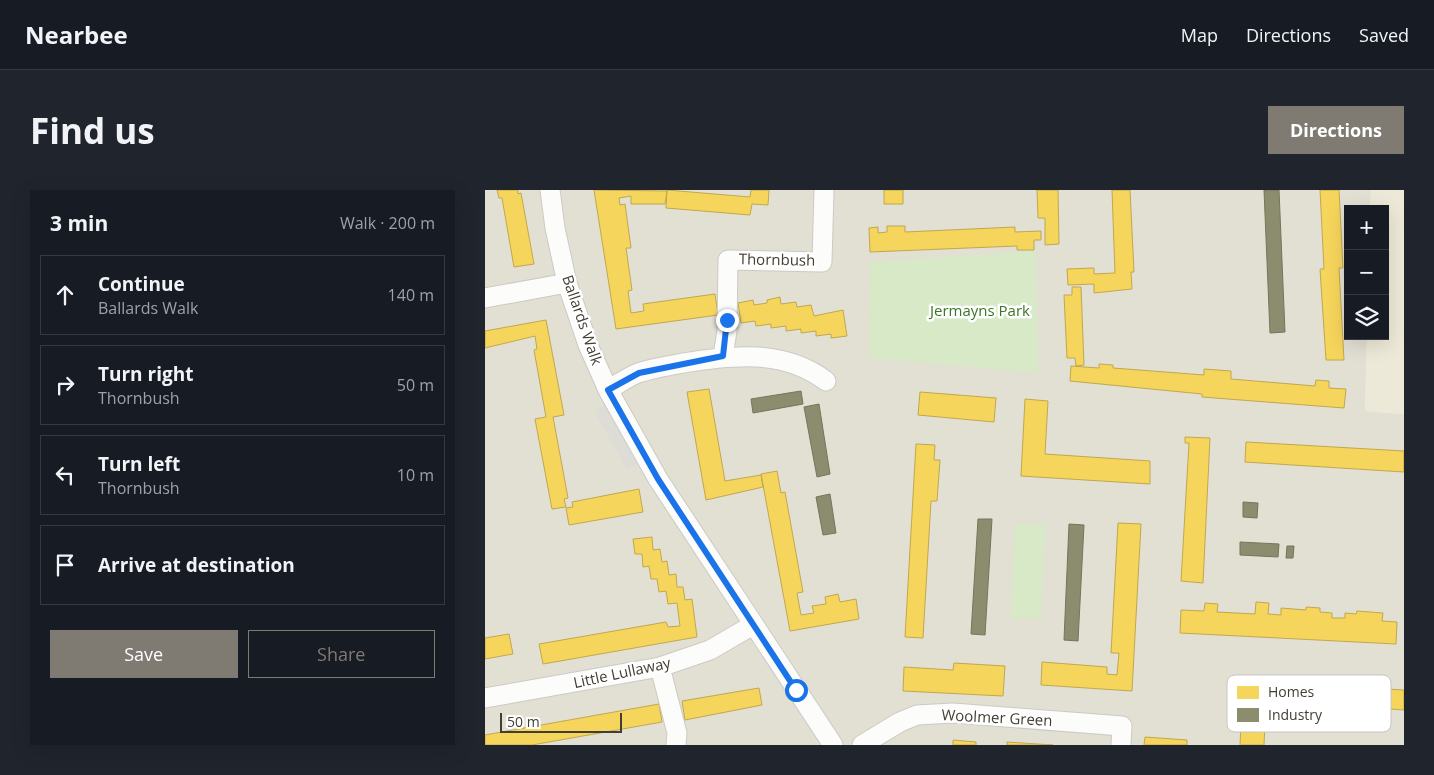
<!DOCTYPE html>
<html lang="en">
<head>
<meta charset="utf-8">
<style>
  :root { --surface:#171b24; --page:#20242c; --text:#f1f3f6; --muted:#9ea1a6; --line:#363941; --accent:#7f7b72 }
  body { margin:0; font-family:"Open Sans",sans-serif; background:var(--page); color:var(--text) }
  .controls { position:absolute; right:15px; top:15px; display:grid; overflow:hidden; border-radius:0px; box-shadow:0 5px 20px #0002 }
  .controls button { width:45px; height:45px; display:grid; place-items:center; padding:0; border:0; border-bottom:1px solid var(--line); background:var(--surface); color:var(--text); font:25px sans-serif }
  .scale { position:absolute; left:15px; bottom:12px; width:122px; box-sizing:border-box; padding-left:5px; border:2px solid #433e33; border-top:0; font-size:14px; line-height:18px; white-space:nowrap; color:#433e33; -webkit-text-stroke:4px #fff; paint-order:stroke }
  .stop { position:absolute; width:15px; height:15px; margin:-11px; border:4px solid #1a73e8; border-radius:50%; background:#fff }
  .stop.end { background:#1a73e8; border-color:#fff; box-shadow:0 1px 5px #0008 }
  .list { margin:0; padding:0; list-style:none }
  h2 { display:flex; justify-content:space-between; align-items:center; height:65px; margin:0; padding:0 20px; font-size:21px }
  h2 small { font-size:16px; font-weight:400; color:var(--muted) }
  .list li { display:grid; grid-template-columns:32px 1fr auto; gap:15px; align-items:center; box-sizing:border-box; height:80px; margin:0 10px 10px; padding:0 10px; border:1px solid var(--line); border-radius:0px }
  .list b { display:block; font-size:19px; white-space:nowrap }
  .list p { margin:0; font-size:16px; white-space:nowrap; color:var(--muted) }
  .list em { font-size:16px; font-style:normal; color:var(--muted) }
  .actions { display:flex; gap:10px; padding:15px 20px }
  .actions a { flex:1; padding:11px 0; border:1px solid var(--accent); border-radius:0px; text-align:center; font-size:18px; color:var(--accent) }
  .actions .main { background:var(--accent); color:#fff }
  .icon { flex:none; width:28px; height:28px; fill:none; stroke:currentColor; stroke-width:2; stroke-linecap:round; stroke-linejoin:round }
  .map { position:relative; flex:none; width:919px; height:555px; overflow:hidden; border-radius:0px }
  header { display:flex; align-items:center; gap:30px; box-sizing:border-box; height:70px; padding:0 25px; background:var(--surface); border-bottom:1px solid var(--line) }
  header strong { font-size:24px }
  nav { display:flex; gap:28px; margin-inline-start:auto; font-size:18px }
  .intro { display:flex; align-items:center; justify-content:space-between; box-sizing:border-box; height:120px; padding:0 30px }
  h1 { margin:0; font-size:35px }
  .button { padding:12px 22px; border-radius:0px; background:var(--accent); color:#fff; font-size:18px; font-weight:700 }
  main { display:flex; gap:30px; padding:0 30px }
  aside { flex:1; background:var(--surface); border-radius:0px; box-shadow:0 5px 20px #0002 }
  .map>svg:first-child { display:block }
  .residential { fill:#e2dfd3 }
  .education { fill:#ece9d8 }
  .green { fill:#d7e9c6 }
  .parking { fill:#dddcd6 }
  .homes { fill:#f6d55c; stroke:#c0a850 }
  .industry { fill:#8c8c6e; stroke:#76755c }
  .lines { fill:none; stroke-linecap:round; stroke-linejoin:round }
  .street-casing { stroke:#cccac4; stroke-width:21 }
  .street { stroke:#fcfcfb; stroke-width:19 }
  .route { stroke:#1a73e8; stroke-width:6 }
  .labels { text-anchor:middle; stroke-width:5; stroke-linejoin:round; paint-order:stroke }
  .street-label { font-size:15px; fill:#433e33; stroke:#fff }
  .park-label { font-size:15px; fill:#3c7427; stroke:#fff }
  .key { fill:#fff; stroke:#c7c5c2; stroke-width:1 }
  .key-label { font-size:14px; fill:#433e33 }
</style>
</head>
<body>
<header>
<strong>Nearbee</strong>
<nav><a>Map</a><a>Directions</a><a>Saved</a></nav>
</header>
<div class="intro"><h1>Find us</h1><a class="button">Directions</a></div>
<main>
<aside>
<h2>3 min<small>Walk · 200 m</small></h2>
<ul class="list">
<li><svg class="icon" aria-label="ahead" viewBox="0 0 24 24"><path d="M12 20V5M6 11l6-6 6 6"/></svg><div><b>Continue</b><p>Ballards Walk</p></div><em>140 m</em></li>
<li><svg class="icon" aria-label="right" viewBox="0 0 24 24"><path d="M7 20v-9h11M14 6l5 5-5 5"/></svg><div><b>Turn right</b><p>Thornbush</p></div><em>50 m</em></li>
<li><svg class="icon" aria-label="left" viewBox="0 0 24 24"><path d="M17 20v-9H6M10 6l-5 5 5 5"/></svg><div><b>Turn left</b><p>Thornbush</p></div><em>10 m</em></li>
<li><svg class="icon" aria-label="arrive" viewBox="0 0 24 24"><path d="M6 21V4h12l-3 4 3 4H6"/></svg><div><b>Arrive at destination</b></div></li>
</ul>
<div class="actions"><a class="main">Save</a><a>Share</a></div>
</aside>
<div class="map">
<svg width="919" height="555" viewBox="0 0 919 555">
  <rect width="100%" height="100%" fill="#eeede6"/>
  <path class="residential" d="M 0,0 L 886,0 L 885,19 L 863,19 L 863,146 L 882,146 L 880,221 L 919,224 L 919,555 L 0,555 Z"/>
  <path class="education" d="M 886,0 L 919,0 L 919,224 L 880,221 L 882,146 L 900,146 L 900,19 L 885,19 Z"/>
  <path class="green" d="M 551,61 L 553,183 L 384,168 L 385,72 Z
    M 530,334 L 561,335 L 556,429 L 525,428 Z"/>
  <path class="parking" d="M 120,215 L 152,275 L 142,279 L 110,222 Z"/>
  <path class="homes" d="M 12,0 L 33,0 L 33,4 L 36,3 L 49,74 L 29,77 L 17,8 L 14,8 Z
    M 109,0 L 182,1 L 180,14 L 146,14 L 146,6 L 134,8 L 135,15 L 140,14 L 146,58 L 141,58 L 147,100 L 143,101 L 146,123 L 159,121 L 158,114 L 230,104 L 233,125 L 131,139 Z
    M 182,0 L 265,7 L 266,0 L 284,0 L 283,15 L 267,14 L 265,25 L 181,18 Z
    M 399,0 L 418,0 L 418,14 L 399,14 Z
    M 552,0 L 573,0 L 574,54 L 560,55 L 560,28 L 553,28 Z
    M 627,0 L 645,0 L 649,82 L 646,82 L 647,99 L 609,103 L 609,94 L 583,95 L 582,79 L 609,78 L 609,84 L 630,83 Z
    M 835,0 L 854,0 L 858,78 L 854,78 L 859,170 L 841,170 L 835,79 L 839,79 Z
    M 402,36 L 420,36 L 420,42 L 530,37 L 530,42 L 556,41 L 556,50 L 549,50 L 549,60 L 532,60 L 532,56 L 385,62 L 384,38 L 393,37 L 393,43 L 402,42 Z
    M 587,97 L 596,97 L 599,175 L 591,176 L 590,168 L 582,168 L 579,105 L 587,105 Z
    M 295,107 L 296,114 L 311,112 L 312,117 L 326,115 L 329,126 L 358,120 L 362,146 L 346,148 L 346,144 L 331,146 L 331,141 L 316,143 L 316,139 L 301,141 L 301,136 L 286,138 L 286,134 L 271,136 L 270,131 L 256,133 L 253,113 L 268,110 L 269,115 L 282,113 L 282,110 Z
    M 61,130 L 79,225 L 68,227 L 83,308 L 79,309 L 81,317 L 67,319 L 50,229 L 61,227 L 49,160 L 52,159 L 50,146 L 0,158 L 0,141 Z
    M 614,174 L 628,175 L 628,178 L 719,185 L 719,179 L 746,181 L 746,189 L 830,196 L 831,190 L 844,191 L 844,198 L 861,199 L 859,218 L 717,207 L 717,204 L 585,191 L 586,176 L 614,178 Z
    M 224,199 L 240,291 L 276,285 L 278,297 L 221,310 L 202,202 Z
    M 435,202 L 511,208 L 509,232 L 433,225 Z
    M 540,209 L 563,211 L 560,264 L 665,271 L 665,294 L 536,286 Z
    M 700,247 L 725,248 L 718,393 L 696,391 L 704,253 L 700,253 Z
    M 761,252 L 919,261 L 919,282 L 760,272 Z
    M 431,254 L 450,255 L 449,270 L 455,270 L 452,311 L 446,311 L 438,448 L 420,447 Z
    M 292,281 L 296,303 L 300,302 L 318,402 L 312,403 L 316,425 L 329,423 L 327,416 L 341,414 L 340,407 L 353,404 L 355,412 L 371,409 L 374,429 L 305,441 L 276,284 Z
    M 154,299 L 158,322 L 84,335 L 81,318 L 88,317 L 87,312 Z
    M 633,333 L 656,334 L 647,501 L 556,495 L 557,472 L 622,477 L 622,484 L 632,485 L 634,463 L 626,463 Z
    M 167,347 L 168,360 L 175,359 L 177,372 L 182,371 L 184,385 L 191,384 L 192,397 L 198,397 L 200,410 L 207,409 L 212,447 L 58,474 L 54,454 L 181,432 L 183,437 L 195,436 L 192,413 L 183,414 L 181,401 L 174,402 L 172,389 L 166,389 L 164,376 L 158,377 L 157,364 L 150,364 L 148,349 Z
    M 771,412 L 784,413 L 783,424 L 796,425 L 796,418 L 821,420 L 821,417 L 835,418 L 835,422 L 847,423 L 847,428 L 860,428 L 860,423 L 871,424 L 872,421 L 898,423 L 897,431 L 912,432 L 911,454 L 695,443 L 696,420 L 719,421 L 720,413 L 733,414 L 732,422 L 770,424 Z
    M 24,444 L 28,464 L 0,469 L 0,448 Z
    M 469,473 L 520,476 L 518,506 L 418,501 L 419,477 L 468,480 Z
    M 758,490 L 782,492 L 779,555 L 755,555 Z
    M 814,494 L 919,500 L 919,520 L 814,512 Z
    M 274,498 L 277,515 L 200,530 L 197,511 Z
    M 174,514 L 177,532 L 47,555 L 0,555 L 0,545 Z
    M 660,547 L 702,550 L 702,555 L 659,555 Z
    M 468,550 L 491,552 L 491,555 L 468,555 Z
    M 522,552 L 568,555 L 522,555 Z"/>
  <path class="industry" d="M 779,0 L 794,0 L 800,142 L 785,143 Z
    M 316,201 L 318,214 L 268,223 L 266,209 Z
    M 334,214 L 345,284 L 332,287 L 319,217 Z
    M 345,304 L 351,343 L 338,345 L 331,307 Z
    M 758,312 L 773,313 L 772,328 L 758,327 Z
    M 493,329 L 507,329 L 500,445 L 486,444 Z
    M 584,334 L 599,335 L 593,451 L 579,450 Z
    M 755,352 L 794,354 L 793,367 L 755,365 Z
    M 802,356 L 809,356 L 808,368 L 801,368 Z"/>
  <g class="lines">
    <defs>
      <path id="street" d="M 65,0 L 70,38 L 82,93 L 103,155 L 123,200 L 173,289 L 348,555
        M 0,108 L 82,93
        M 238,166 L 242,141 L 243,70 L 337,72 L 339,0
        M 123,200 C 133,194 143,187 153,183 C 167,178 184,176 198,173 C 247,165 299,159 341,191
        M 175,477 L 192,543 L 191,555
        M 0,508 L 175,477 L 225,460 L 268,435
        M 377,555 L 415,532 L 432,525 L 468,523 L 637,536 L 636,555"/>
    </defs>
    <use href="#street" class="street-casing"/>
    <use href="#street" class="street"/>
  </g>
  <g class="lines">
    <path class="route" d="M 242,130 L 238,166 L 154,183 L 123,200 L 173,289 L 311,500"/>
  </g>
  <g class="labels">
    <g class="street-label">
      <text transform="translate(292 70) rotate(1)" y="5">Thornbush</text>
      <text transform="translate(97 130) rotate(71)" y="5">Ballards Walk</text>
      <text transform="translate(137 483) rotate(-12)" y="5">Little Lullaway</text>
      <text transform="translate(512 528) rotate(3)" y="5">Woolmer Green</text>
    </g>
    <g class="park-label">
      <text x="495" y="126">Jermayns Park</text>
    </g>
  </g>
  <rect x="742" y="485" width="164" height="57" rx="8" class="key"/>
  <rect x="752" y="496" width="22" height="13" fill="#f6d55c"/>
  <rect x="752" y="518" width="22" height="14" fill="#8c8c6e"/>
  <g class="key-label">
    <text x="783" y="507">Homes</text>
    <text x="783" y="530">Industry</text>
  </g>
</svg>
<div class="controls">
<button>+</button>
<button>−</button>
<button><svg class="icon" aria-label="layers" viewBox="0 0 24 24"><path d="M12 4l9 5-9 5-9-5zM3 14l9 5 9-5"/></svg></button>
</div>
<div class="scale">50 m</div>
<div class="stop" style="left:311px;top:500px"></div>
<div class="stop end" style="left:242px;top:130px"></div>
</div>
</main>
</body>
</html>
